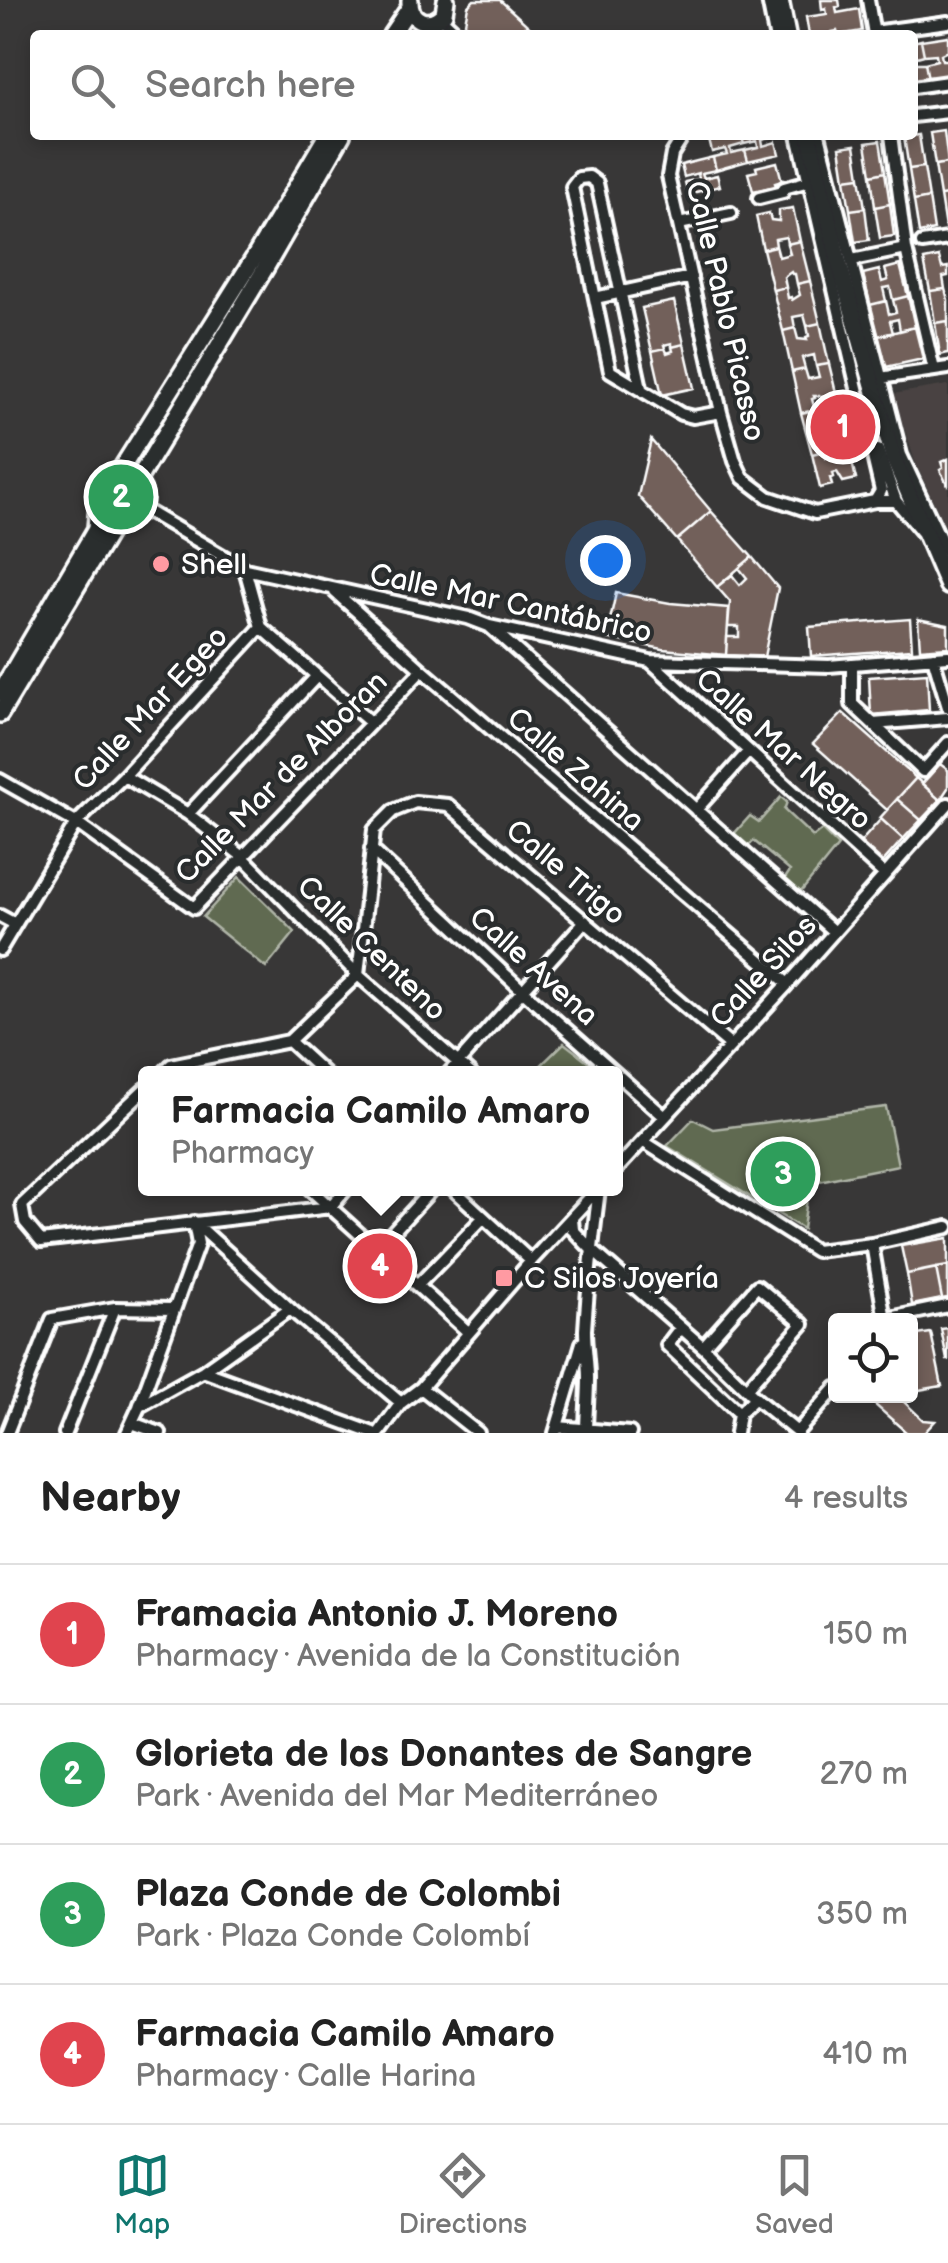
<!DOCTYPE html>
<html lang="en">
<head>
<meta charset="utf-8">
<style>
  :root { --surface:#fff; --page:#f6f6f6; --text:#222; --muted:#767676; --line:#e0e0e0; --accent:#0f766e }
  body { margin:0; font-family:"Balsamiq Sans",sans-serif; background:var(--page); color:var(--text) }
  .controls { position:absolute; right:30px; bottom:30px; display:grid; overflow:hidden; border-radius:10px; box-shadow:0 5px 15px #0003 }
  .controls button { width:90px; height:90px; display:grid; place-items:center; padding:0; border:0; border-bottom:2px solid var(--line); background:var(--surface); color:var(--text); font:50px sans-serif }
  .you { position:absolute; left:605px; top:560px; width:35px; height:35px; margin:-25px; border:8px solid #fff; border-radius:50%; background:#1a73e8; box-shadow:0 0 0 15px #1a73e833 }
  .badge { display:grid; place-items:center; width:65px; height:65px; border-radius:50%; background:var(--accent); color:#fff; font-size:32px; font-weight:700 }
  .pin { position:absolute; translate:-50% -50%; border:5px solid #fff; box-shadow:0 2px 10px #0006 }
  .popup { position:absolute; left:138px; top:1066px; width:485px; height:130px; box-sizing:border-box; display:grid; place-content:center; border-radius:10px; background:var(--surface); filter:drop-shadow(0 2px 8px #0005); font-size:32px; white-space:nowrap; color:var(--muted) }
  .popup b { font-size:38px; color:var(--text) }
  .popup::after { content:''; position:absolute; left:50%; top:100%; margin-left:-20px; border:20px solid transparent; border-top-color:var(--surface) }
  .list { margin:0; padding:0; list-style:none }
  h2 { display:flex; justify-content:space-between; align-items:center; height:130px; margin:0; padding:0 40px; font-size:42px }
  h2 small { font-size:32px; font-weight:400; color:var(--muted) }
  .list li { display:grid; grid-template-columns:65px 1fr auto; gap:30px; align-items:center; box-sizing:border-box; height:140px; padding:0 40px; border-top:2px solid var(--line) }
  .list b { display:block; font-size:38px; white-space:nowrap }
  .list p { margin:0; font-size:32px; white-space:nowrap; color:var(--muted) }
  .list em { font-size:32px; font-style:normal; color:var(--muted) }
  .icon { flex:none; width:55px; height:55px; fill:none; stroke:currentColor; stroke-width:2; stroke-linecap:round; stroke-linejoin:round }
  .map { position:relative; flex:none; width:948px; height:1433px; overflow:hidden }
  .search { position:absolute; background:var(--surface); box-shadow:0 5px 15px #0003; left:30px; right:30px; top:30px; height:110px; display:flex; align-items:center; gap:25px; box-sizing:border-box; padding:0 35px; border-radius:10px; color:var(--muted); font-size:38px }
  .sheet { height:690px; background:var(--surface) }
  nav { display:flex; justify-content:space-around; align-items:center; box-sizing:border-box; height:140px; border-top:2px solid var(--line); background:var(--surface); font-size:28px; color:var(--muted) }
  nav a { display:grid; justify-items:center; gap:5px }
  nav .on { color:var(--accent) }
  .map>svg:first-child { display:block }
  .built { fill:#494342 }
  .green { fill:#606b51; stroke:#b0b5a8; stroke-width:2.5 }
  .building { fill:#72605a; stroke:#fff; stroke-width:2.5 }
  .lines { fill:none; stroke-linecap:round; stroke-linejoin:round }
  .street-casing { stroke:#fff; stroke-width:18 }
  .secondary-casing { stroke:#fff; stroke-width:22 }
  .street { stroke:#2a2d2e; stroke-width:10 }
  .secondary { stroke:#2a2d2e; stroke-width:15 }
  .poi-dot { fill:#ff9aa2; stroke:#2a2d2e; stroke-width:4 }
  .labels { text-anchor:middle; stroke-width:8; stroke-linejoin:round; paint-order:stroke }
  .street-label { font-size:30px; fill:#fff; stroke:#2a2d2e }
  .poi-label { font-size:30px; fill:#fff; stroke:#2a2d2e; text-anchor:start }
</style>
</head>
<body>
<div class="map">
<svg width="948" height="1433" viewBox="0 0 948 1433">
  <rect width="100%" height="100%" fill="#383737"/>
  <filter id="ink" filterUnits="userSpaceOnUse"><feTurbulence type="fractalNoise" baseFrequency=".01" numOctaves="2"/><feDisplacementMap in="SourceGraphic" scale="20" xChannelSelector="R" yChannelSelector="G"/><feConvolveMatrix kernelMatrix="1 2 1 2 8 2 1 2 1" color-interpolation-filters="sRGB"/></filter>
  <g filter="url(#ink)">
    <path class="built" d="M 948,385 L 948,533 L 916,464 L 893,394 Z"/>
    <path class="green" d="M103 498a18 18 0 1 1 36 0a18 18 0 1 1-36 0Z
      M 781,797 L 787,802 L 784,810 L 813,837 L 822,830 L 838,846 L 800,893 L 784,880 L 790,871 L 754,841 L 747,847 L 733,835 L 750,816 L 759,822 Z
      M 239,877 L 295,932 L 266,968 L 203,917 Z
      M 564,1043 L 590,1063 L 581,1073 L 533,1073 Z
      M 886,1107 L 898,1165 L 809,1183 L 803,1229 L 667,1146 L 693,1119 L 713,1129 Z"/>
    <path class="building" d="M 474,0 L 500,0 L 538,35 L 472,35 L 464,28 L 468,6 Z
      M 821,0 L 839,0 L 840,6 L 836,7 L 837,13 L 859,9 L 862,31 L 838,35 L 837,31 L 832,32 L 832,35 L 809,35 L 806,17 L 827,14 L 826,9 L 822,10 Z
      M 948,36 L 948,51 L 941,54 L 942,60 L 948,60 L 948,75 L 928,79 L 925,63 L 937,60 L 936,54 L 924,55 L 921,40 Z
      M 921,40 L 924,55 L 913,58 L 913,42 Z
      M 916,63 L 925,63 L 928,79 L 913,81 L 913,64 Z
      M 944,131 L 948,163 L 935,165 L 930,133 Z
      M 730,135 L 741,135 L 744,144 L 730,148 L 731,153 L 745,150 L 748,161 L 716,170 L 713,157 L 727,154 L 725,149 L 712,152 L 709,140 Z
      M 741,135 L 775,135 L 775,137 L 762,140 L 763,146 L 776,142 L 779,154 L 748,161 L 745,150 L 758,147 L 757,141 L 744,144 Z
      M 919,135 L 924,167 L 909,169 L 904,137 Z
      M 880,141 L 885,172 L 871,175 L 866,143 Z
      M 855,145 L 860,177 L 845,179 L 840,147 Z
      M 713,157 L 716,170 L 702,173 L 704,178 L 717,175 L 720,186 L 688,194 L 685,182 L 699,179 L 698,173 L 684,177 L 681,165 Z
      M 777,162 L 782,181 L 775,183 L 776,186 L 753,191 L 748,173 L 757,171 L 756,167 Z
      M 948,163 L 948,195 L 940,196 L 935,165 Z
      M 924,167 L 929,198 L 914,201 L 909,169 Z
      M 885,172 L 890,204 L 875,207 L 871,175 Z
      M 860,177 L 865,208 L 850,210 L 845,179 Z
      M 948,195 L 948,228 L 945,228 L 940,196 Z
      M 929,198 L 934,230 L 919,233 L 914,201 Z
      M 890,204 L 894,236 L 880,238 L 875,207 Z
      M 793,208 L 800,241 L 787,244 L 786,237 L 775,239 L 776,246 L 763,249 L 756,216 L 769,213 L 771,220 L 779,221 L 779,210 Z
      M 865,208 L 869,240 L 855,242 L 850,210 Z
      M 800,241 L 810,281 L 797,284 L 795,274 L 792,274 L 791,272 L 784,277 L 786,287 L 773,290 L 763,249 L 776,246 L 779,257 L 790,254 L 787,244 Z
      M 939,257 L 942,268 L 948,267 L 948,276 L 943,277 L 945,289 L 930,291 L 924,260 Z
      M 900,265 L 908,296 L 893,300 L 890,287 L 883,288 L 886,301 L 870,305 L 863,274 L 879,270 L 882,282 L 888,280 L 885,269 Z
      M 810,281 L 820,323 L 807,326 L 804,315 L 793,317 L 795,328 L 783,331 L 773,290 L 786,287 L 788,298 L 791,297 L 792,300 L 800,295 L 797,284 Z
      M 945,289 L 948,300 L 948,321 L 935,323 L 930,291 Z
      M 908,296 L 915,327 L 900,331 L 898,319 L 890,321 L 893,333 L 878,336 L 870,305 L 886,301 L 889,314 L 896,312 L 893,300 Z
      M 674,301 L 684,344 L 672,347 L 672,343 L 664,345 L 665,348 L 652,351 L 642,308 Z
      M 948,321 L 948,353 L 940,355 L 935,323 Z
      M 820,323 L 829,364 L 816,366 L 814,355 L 802,358 L 805,369 L 792,372 L 783,331 L 795,328 L 798,339 L 807,340 L 806,337 L 809,336 L 807,326 Z
      M 915,327 L 923,359 L 886,367 L 878,336 Z
      M 684,344 L 694,388 L 662,395 L 652,351 L 665,348 L 667,353 L 673,351 L 672,347 Z
      M 829,364 L 839,405 L 826,407 L 823,396 L 814,396 L 815,398 L 812,399 L 815,410 L 801,413 L 792,372 L 805,369 L 808,379 L 819,377 L 816,366 Z
      M 839,405 L 848,446 L 835,448 L 833,438 L 822,440 L 824,451 L 812,454 L 801,413 L 815,410 L 817,421 L 820,420 L 821,423 L 828,418 L 826,407 Z
      M 651,440 L 711,511 L 677,540 L 638,496 Z
      M 848,446 L 856,479 L 843,482 L 837,472 L 833,473 L 834,477 L 830,478 L 832,485 L 820,488 L 812,454 L 824,451 L 826,458 L 837,455 L 835,448 Z
      M 948,459 L 948,486 L 940,470 L 943,468 L 941,462 Z
      M 711,511 L 752,557 L 717,587 L 677,540 Z
      M 752,557 L 778,588 L 764,657 L 726,655 L 727,637 L 739,637 L 739,627 L 728,627 L 730,602 L 717,587 L 732,575 L 740,585 L 747,578 L 739,568 Z
      M 616,593 L 670,603 L 729,608 L 726,655 L 663,649 L 606,638 Z
      M 910,619 L 912,649 L 811,656 L 809,627 Z
      M 918,619 L 948,625 L 948,647 L 920,649 Z
      M 927,673 L 929,710 L 871,715 L 869,677 Z
      M 843,713 L 916,778 L 887,810 L 813,744 Z
      M 940,764 L 948,770 L 948,788 L 940,800 L 922,784 Z
      M 916,778 L 940,800 L 921,820 L 897,799 Z
      M 897,799 L 921,820 L 903,839 L 880,818 Z
      M 881,819 L 903,839 L 880,865 L 858,845 Z
      M 948,1238 L 948,1266 L 907,1274 L 901,1246 Z
      M 948,1266 L 948,1298 L 942,1299 L 936,1268 Z
      M 936,1268 L 942,1299 L 912,1305 L 907,1274 Z
      M 948,1328 L 948,1360 L 947,1360 L 941,1329 Z
      M 931,1333 L 942,1386 L 913,1391 L 910,1376 L 910,1336 Z
      M 865,1396 L 898,1396 L 923,1420 L 935,1421 L 924,1433 L 907,1433 Z"/>
    <g class="lines">
      <defs>
        <path id="street" d="M 768,0 L 775,35
          M 868,0 L 874,34
          M 441,18 L 459,35
          M 874,32 L 948,22
          M 913,87 L 948,82
          M 913,116 L 948,112
          M 684,135 L 672,154 L 668,176 L 721,412 L 735,461 L 743,478 L 768,497 L 815,513 L 875,501 L 896,501
          M 798,135 L 881,491 L 875,501
          M 819,135 L 901,455 L 948,555
          M 891,135 L 906,249 L 934,370
          M 759,198 L 783,192 L 784,188 L 809,181
          M 679,224 L 731,213
          M 922,243 L 948,239
          M 852,260 L 906,249
          M 595,298 L 691,277
          M 880,378 L 948,368
          M 641,388 L 597,183 L 589,177 L 579,178 L 572,187 L 610,371 L 681,414 L 693,417 L 721,412
          M 878,450 L 896,501 L 921,531
          M 142,508 L 245,569 L 468,618 L 489,626 L 650,661 L 829,666 L 948,656
          M 245,569 L 261,627
          M 335,592 L 422,670 L 788,984
          M 261,627 L 371,723
          M 490,627 L 834,932
          M 933,657 L 948,707
          M 650,661 L 884,874
          M 852,664 L 852,704 L 923,771 L 948,743
          M 873,724 L 948,718
          M 124,776 L 188,814 L 242,856 L 358,975 L 471,1074
          M 0,780 L 76,823 L 194,908 L 422,670
          M 696,810 L 749,751
          M 188,814 L 316,677
          M 371,849 L 523,991 L 665,1117
          M 0,916 L 15,924
          M 0,950 L 76,823 L 124,776 L 261,627
          M 289,1041 L 325,1074
          M 162,1074 L 171,1065 L 289,1041 L 358,975 L 374,830 L 393,811 L 415,802 L 448,805 L 730,1045
          M 448,1074 L 585,921
          M 145,1089 L 22,1205 L 25,1222 L 41,1241 L 331,1207 L 347,1188
          M 644,1142 L 816,1251 L 872,1244 L 948,1227
          M 615,1171 L 788,984 L 948,804
          M 309,1188 L 468,1332
          M 452,1188 L 531,1261
          M 572,1219 L 573,1230 L 591,1249 L 703,1347 L 755,1398 L 798,1433
          M 194,1222 L 290,1309 L 401,1403
          M 872,1244 L 885,1320
          M 377,1249 L 433,1188
          M 417,1286 L 483,1218
          M 885,1319 L 948,1306
          M 680,1328 L 667,1345 L 739,1413 L 755,1398
          M 703,1347 L 757,1286 L 803,1324 L 747,1388
          M 203,1371 L 373,1433
          M 421,1388 L 478,1433
          M 140,1406 L 203,1371 L 290,1309
          M 132,1423 L 160,1433
          M 557,1427 L 630,1433
          M 797,1432 L 836,1388
          M 7,1433 L 52,1319 L 115,1308 L 173,1309
          M 65,1433 L 115,1308
          M 127,1433 L 139,1407 L 198,1244 L 194,1223
          M 379,1433 L 401,1403 L 421,1388 L 531,1261 L 599,1188
          M 555,1433 L 582,1343
          M 586,1433 C 586,1415 588,1396 588,1378 C 588,1362 585,1346 585,1330 C 588,1282 593,1236 599,1189
          M 736,1433 L 739,1413"/>
        <path id="secondary" d="M 410,0 C 409,22 430,29 444,13 L 446,0
          M 780,0 L 787,35
          M 391,35 L 410,7
          M 809,135 L 839,263 L 893,457 L 948,586
          M 118,474 L 254,258 L 327,135
          M98 498a23 23 0 1 1 46 0a23 23 0 1 1-46 0Z
          M 137,481 L 266,267 L 342,135
          M 0,693 L 96,529 L 98,504
          M 0,714 L 116,521"/>
      </defs>
      <use href="#street" class="street-casing"/>
      <use href="#secondary" class="secondary-casing"/>
      <use href="#street" class="street"/>
      <use href="#secondary" class="secondary"/>
    </g>
  </g>
  <g class="poi-dot">
    <circle cx="161" cy="564" r="10"/>
    <rect x="494" y="1268" width="20" height="20" rx="5"/>
  </g>
  <g class="labels">
    <g class="street-label">
      <text transform="translate(726 311) rotate(77)" y="10">Calle Pablo Picasso</text>
      <text transform="translate(511 603) rotate(12)" y="10">Calle Mar Cantábrico</text>
      <text transform="translate(150 708) rotate(-47)" y="10">Calle Mar Egeo</text>
      <text transform="translate(784 749) rotate(42)" y="10">Calle Mar Negro</text>
      <text transform="translate(576 769) rotate(41)" y="10">Calle Zahina</text>
      <text transform="translate(281 777) rotate(-45)" y="10">Calle Mar de Alboran</text>
      <text transform="translate(566 872) rotate(40)" y="10">Calle Trigo</text>
      <text transform="translate(372 948) rotate(44)" y="10">Calle Centeno</text>
      <text transform="translate(534 966) rotate(42)" y="10">Calle Avena</text>
      <text transform="translate(763 971) rotate(-47)" y="10">Calle Silos</text>
    </g>
    <g class="poi-label">
      <text x="181" y="574">Shell</text>
      <text x="524" y="1288">C Silos Joyería</text>
    </g>
  </g>
</svg>
<div class="controls">
<button><svg class="icon" aria-label="locate" viewBox="0 0 24 24"><circle cx="12" cy="12" r="6"/><path d="M12 2v4M12 18v4M2 12h4M18 12h4"/></svg></button>
</div>
<div class="you"></div>
<div class="pin badge" style="left:843px;top:427px;background:#e0444e">1</div>
<div class="pin badge" style="left:121px;top:497px;background:#2e9e5b">2</div>
<div class="pin badge" style="left:783px;top:1174px;background:#2e9e5b">3</div>
<div class="pin badge" style="left:380px;top:1266px;background:#e0444e">4</div>
<div class="popup"><b>Farmacia Camilo Amaro</b>Pharmacy</div>
<div class="search"><svg class="icon" aria-label="search" viewBox="0 0 24 24"><circle cx="10" cy="10" r="6"/><path d="M15 15l6 6"/></svg>Search here</div>
</div>
<section class="sheet">
<h2>Nearby<small>4 results</small></h2>
<ul class="list">
<li><span class="badge" style="background:#e0444e">1</span><div><b>Framacia Antonio J. Moreno</b><p>Pharmacy · Avenida de la Constitución</p></div><em>150 m</em></li>
<li><span class="badge" style="background:#2e9e5b">2</span><div><b>Glorieta de los Donantes de Sangre</b><p>Park · Avenida del Mar Mediterráneo</p></div><em>270 m</em></li>
<li><span class="badge" style="background:#2e9e5b">3</span><div><b>Plaza Conde de Colombi</b><p>Park · Plaza Conde Colombí</p></div><em>350 m</em></li>
<li><span class="badge" style="background:#e0444e">4</span><div><b>Farmacia Camilo Amaro</b><p>Pharmacy · Calle Harina</p></div><em>410 m</em></li>
</ul>
</section>
<nav>
<a class="on"><svg class="icon" aria-label="map" viewBox="0 0 24 24"><path d="M3 6l6-2 6 2 6-2v14l-6 2-6-2-6 2zM9 4v14M15 6v14"/></svg>Map</a>
<a><svg class="icon" aria-label="directions" viewBox="0 0 24 24"><path d="M12 3l9 9-9 9-9-9zM9 14v-3h6M13 9l2 2-2 2"/></svg>Directions</a>
<a><svg class="icon" aria-label="saved" viewBox="0 0 24 24"><path d="M7 4h10v16l-5-4-5 4z"/></svg>Saved</a>
</nav>
</body>
</html>
